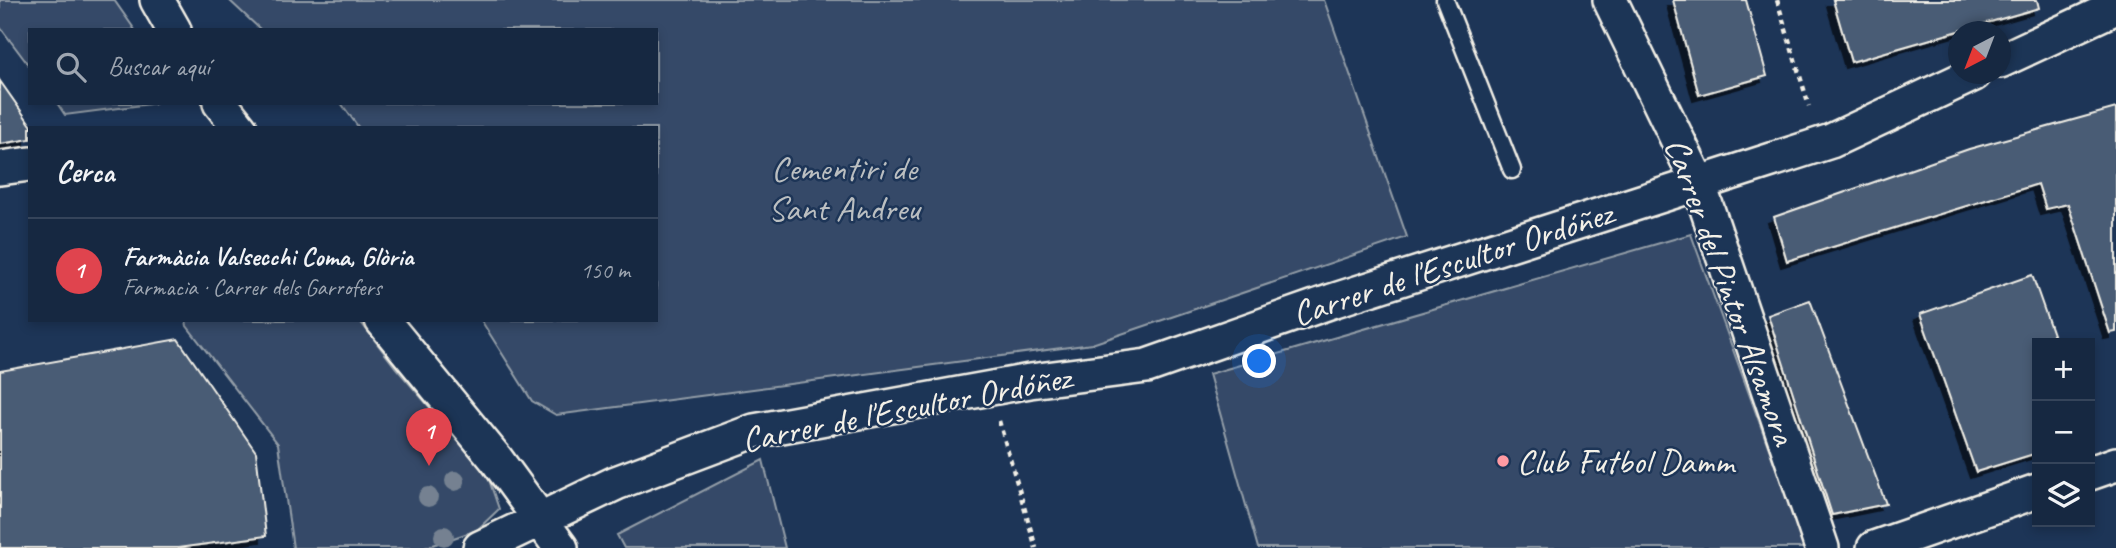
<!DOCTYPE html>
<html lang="es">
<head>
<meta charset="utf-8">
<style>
  :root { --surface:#162841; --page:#23344c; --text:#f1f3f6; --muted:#9ea6b1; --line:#35445a; --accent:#ff9aa2 }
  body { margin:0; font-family:Caveat,sans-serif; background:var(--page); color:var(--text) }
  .controls { position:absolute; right:21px; bottom:21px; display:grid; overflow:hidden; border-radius:0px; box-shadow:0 4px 10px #0003 }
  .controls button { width:63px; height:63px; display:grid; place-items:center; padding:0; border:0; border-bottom:2px solid var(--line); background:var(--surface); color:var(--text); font:35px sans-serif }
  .compass { position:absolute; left:1948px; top:21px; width:63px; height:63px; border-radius:50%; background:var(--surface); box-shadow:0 4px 10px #0003; rotate:222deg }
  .you { position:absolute; left:1260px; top:362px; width:24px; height:24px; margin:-18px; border:5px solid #fff; border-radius:50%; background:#1a73e8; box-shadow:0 0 0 10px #1a73e833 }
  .badge { display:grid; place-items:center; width:46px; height:46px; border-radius:50%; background:var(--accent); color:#fff; font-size:23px; font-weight:700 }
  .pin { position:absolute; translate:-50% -58px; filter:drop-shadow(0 2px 4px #0008) }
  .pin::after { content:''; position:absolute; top:37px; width:24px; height:21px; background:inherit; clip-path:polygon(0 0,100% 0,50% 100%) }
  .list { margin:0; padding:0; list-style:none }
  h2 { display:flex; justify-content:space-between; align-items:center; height:91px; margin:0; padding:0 28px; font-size:30px }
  h2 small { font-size:23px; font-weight:400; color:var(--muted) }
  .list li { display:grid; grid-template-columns:46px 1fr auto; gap:21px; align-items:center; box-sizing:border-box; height:105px; padding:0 28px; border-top:2px solid var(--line) }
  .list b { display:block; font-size:26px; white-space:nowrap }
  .list p { margin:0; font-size:23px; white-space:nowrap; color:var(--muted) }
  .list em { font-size:23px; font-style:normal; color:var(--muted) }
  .icon { flex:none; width:38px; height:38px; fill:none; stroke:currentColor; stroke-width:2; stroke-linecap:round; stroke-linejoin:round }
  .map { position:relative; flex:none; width:2116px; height:548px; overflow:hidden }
  .search { position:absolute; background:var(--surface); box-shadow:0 4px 10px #0003; left:28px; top:28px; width:630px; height:77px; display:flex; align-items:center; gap:18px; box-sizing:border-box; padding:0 24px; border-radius:0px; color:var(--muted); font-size:26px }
  .panel { position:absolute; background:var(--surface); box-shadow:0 4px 10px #0003; left:28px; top:126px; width:630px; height:196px; border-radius:0px }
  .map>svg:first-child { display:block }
  .green { fill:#354a67; stroke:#949ea8; stroke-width:2 }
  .building { fill:#485b74; stroke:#f4f1e8; stroke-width:2; filter:url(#shadow) }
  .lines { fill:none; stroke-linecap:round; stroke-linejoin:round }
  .service-casing { stroke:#f4f1e8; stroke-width:21 }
  .minor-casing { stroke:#f4f1e8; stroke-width:38 }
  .path { stroke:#f4f1e8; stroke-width:4.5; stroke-dasharray:5 5; stroke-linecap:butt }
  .service { stroke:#1d3557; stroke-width:16 }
  .minor { stroke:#1d3557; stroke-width:33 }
  .tree { fill:#748191 }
  .poi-dot { fill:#ff9aa2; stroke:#1d3557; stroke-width:2.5 }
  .labels { text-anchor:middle; stroke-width:5; stroke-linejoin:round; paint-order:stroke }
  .park-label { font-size:35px; fill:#bbbfc1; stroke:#1d3557 }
  .street-label { font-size:35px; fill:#f4f1e8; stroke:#1d3557 }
  .poi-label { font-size:35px; fill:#f4f1e8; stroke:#1d3557; text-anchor:start }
</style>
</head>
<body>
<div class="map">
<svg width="2116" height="548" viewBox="0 0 2116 548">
  <defs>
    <filter id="shadow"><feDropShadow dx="-6" dy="6" stdDeviation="0" flood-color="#0009"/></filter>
  </defs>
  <rect width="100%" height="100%" fill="#1d3557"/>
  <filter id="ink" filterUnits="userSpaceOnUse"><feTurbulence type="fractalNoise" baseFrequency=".0143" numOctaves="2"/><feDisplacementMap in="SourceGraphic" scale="14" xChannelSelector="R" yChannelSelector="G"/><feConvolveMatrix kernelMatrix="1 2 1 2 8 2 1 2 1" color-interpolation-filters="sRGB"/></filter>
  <g filter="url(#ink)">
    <path class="green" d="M 0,0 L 114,0 L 135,30 L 30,30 L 30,67 L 0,27 Z
      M 229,0 L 1324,0 L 1407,237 L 1092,344 L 556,415 L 532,401 L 481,320 L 656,320 L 656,128 L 359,128 L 341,103 L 656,103 L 656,30 L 261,30 Z
      M 57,103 L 158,103 L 65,115 Z
      M 1691,234 L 1805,548 L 1258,548 L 1209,374 Z
      M 186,320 L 359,320 L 396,368 L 487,474 L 499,509 L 477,530 L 424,548 L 293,548 L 278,444 L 187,326 Z
      M 763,460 L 785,548 L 624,548 L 617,535 Z"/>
    <path class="building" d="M 1673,0 L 1746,0 L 1767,76 L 1699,95 Z
      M 1833,0 L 2037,0 L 2039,8 L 1851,62 Z
      M 0,81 L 33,128 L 30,128 L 30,139 L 0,144 Z
      M 2116,108 L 2116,332 L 2110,333 L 2068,204 L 2046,209 L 2038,184 L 1787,261 L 1774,217 L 1969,149 Z
      M 2032,275 L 2056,343 L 2037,343 L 2037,453 L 1976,472 L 1920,314 Z
      M 1810,300 L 1886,504 L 1832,515 L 1768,315 Z
      M 178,339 L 256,452 L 266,536 L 178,548 L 0,548 L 0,371 Z"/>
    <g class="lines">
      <defs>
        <path id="service" d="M 1445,0 L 1512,170"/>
        <path id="minor" d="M 157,0 L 174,30
          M 1610,0 L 1698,182 L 1822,548
          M 2000,61 L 2116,7
          M 220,103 L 240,128
          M 0,168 L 30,164
          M 382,320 L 496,459 L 561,548
          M 2090,473 L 2116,464
          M 480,548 L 616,483 L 754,431 L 1030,381 L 1147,366 L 1332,301 L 1831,141 L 1974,74
          M 1874,548 L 2037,491"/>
      </defs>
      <use href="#service" class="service-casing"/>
      <use href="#minor" class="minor-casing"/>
      <path class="path" d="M 1777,0 L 1809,106
        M 999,421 L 1036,548"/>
      <use href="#service" class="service"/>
      <use href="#minor" class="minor"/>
    </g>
    <g class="tree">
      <circle cx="455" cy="481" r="10"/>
      <circle cx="428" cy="497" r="10"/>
      <circle cx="444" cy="536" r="10"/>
    </g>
  </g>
  <circle class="poi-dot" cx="1503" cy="461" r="7"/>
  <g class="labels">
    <g class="park-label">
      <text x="844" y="180">Cementiri de<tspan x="844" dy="40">Sant Andreu</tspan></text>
    </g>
    <g class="street-label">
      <text transform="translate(1452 263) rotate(-18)" y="12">Carrer de l'Escultor Ordóñez</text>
      <text transform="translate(1731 291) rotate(70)" y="12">Carrer del Pintor Alsamora</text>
      <text transform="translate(906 408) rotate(-11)" y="12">Carrer de l'Escultor Ordóñez</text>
    </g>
    <g class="poi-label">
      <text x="1517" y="473">Club Futbol Damm</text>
    </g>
  </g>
</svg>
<div class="controls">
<button>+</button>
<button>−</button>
<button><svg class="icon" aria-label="layers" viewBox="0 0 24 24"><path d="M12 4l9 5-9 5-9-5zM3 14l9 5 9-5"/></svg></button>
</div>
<svg class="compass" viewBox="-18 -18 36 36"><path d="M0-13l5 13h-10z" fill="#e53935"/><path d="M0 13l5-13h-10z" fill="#9ea6b1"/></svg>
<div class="you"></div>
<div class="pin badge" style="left:429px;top:466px;background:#e0444e">1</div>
<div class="search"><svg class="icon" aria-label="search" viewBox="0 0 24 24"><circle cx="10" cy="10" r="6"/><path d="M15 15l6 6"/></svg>Buscar aquí</div>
<section class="panel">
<h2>Cerca<small></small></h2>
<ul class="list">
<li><span class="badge" style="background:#e0444e">1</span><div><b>Farmàcia Valsecchi Coma, Glòria</b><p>Farmacia · Carrer dels Garrofers</p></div><em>150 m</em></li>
</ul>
</section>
</div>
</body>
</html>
